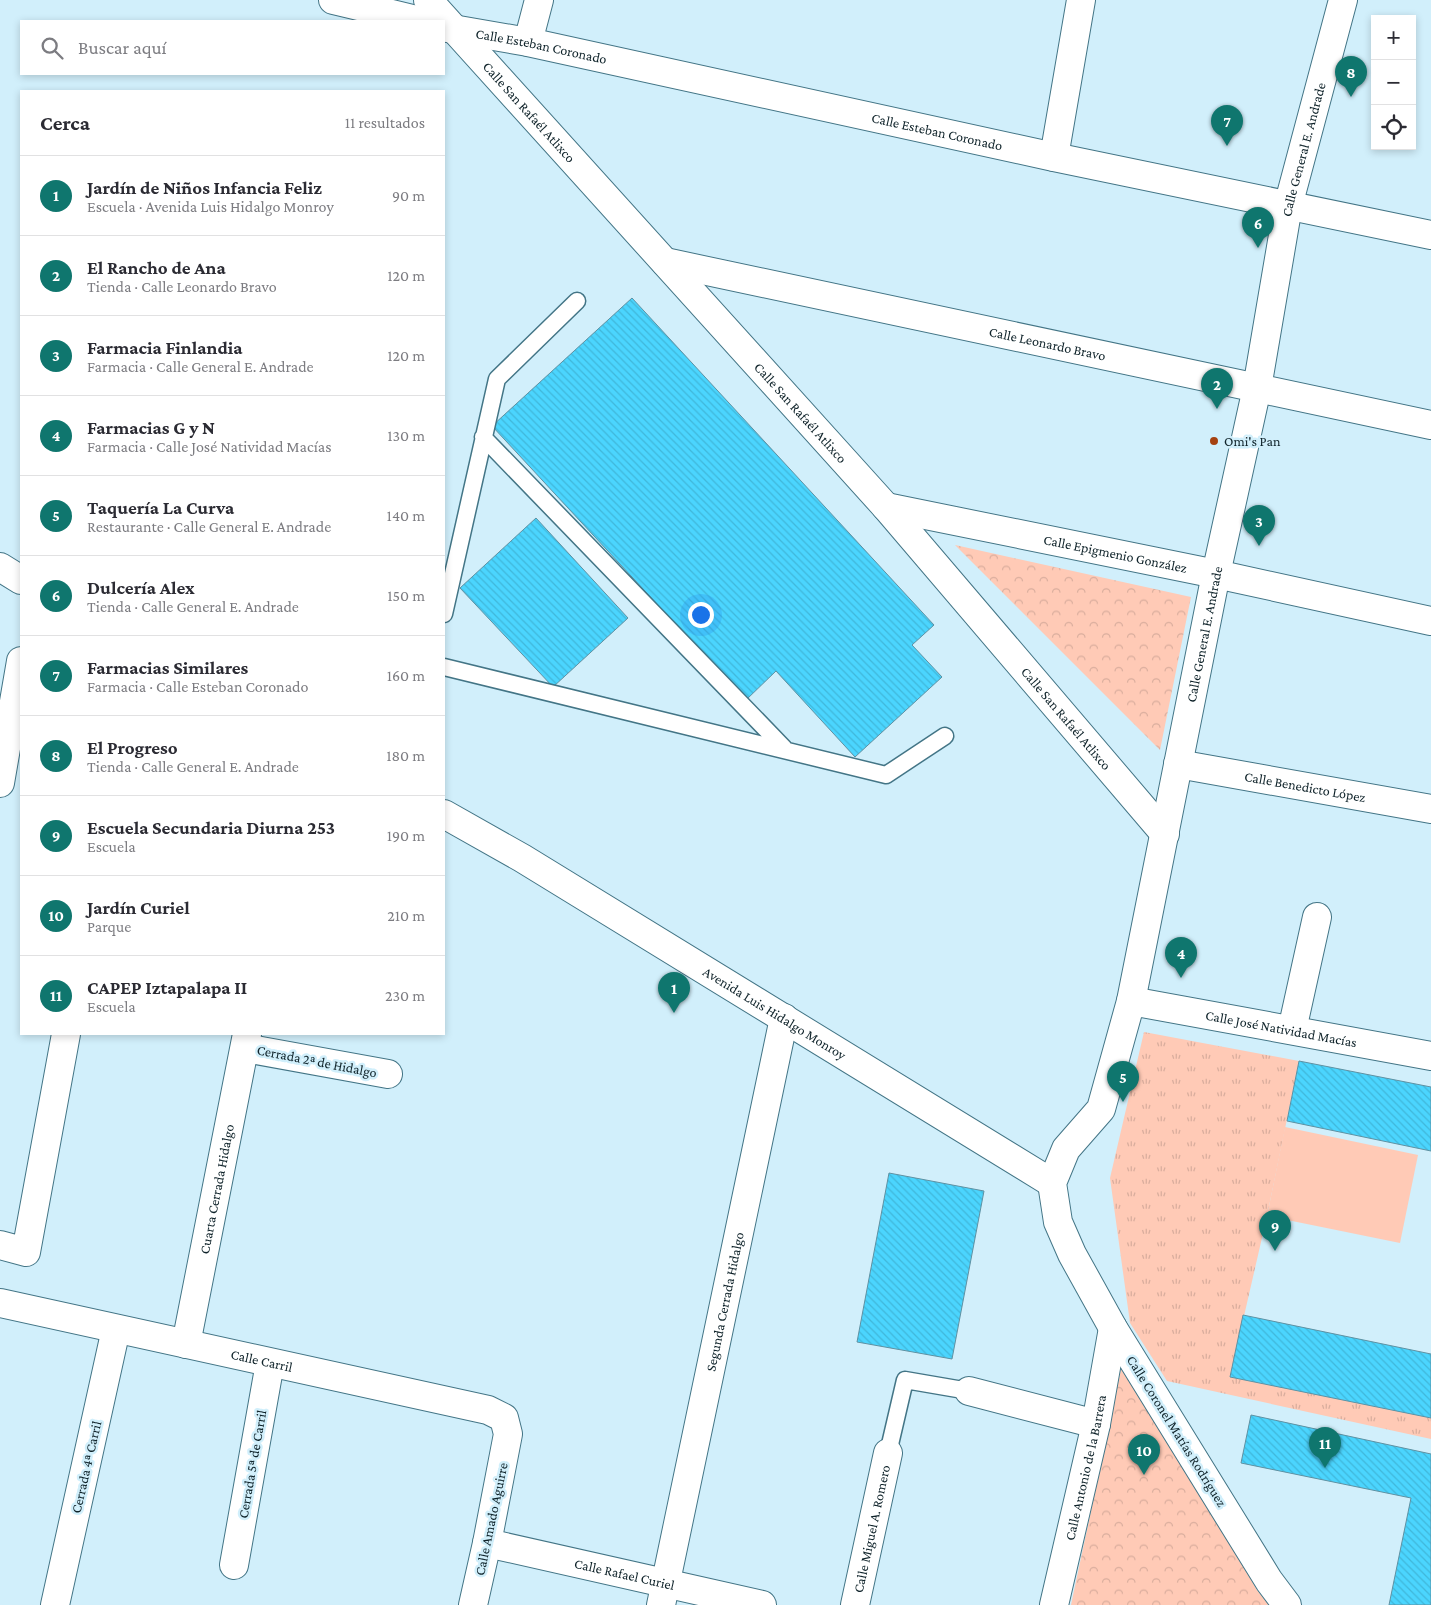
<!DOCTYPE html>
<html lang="es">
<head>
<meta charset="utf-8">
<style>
  :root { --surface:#fff; --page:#f7f7f7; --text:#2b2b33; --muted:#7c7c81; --line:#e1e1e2; --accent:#0f766e }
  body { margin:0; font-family:"Crimson Pro",serif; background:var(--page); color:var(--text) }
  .controls { position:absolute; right:15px; top:15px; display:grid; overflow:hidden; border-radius:0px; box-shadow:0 2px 8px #0003 }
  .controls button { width:45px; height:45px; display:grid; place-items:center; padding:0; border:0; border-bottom:1px solid var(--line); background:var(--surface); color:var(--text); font:25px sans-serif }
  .you { position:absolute; left:700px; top:614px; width:18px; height:18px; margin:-12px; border:4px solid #fff; border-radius:50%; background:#1a73e8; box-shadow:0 0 0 8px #1a73e833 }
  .badge { display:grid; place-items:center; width:32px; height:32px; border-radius:50%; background:var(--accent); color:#fff; font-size:16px; font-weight:700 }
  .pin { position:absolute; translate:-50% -41px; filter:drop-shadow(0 1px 2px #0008) }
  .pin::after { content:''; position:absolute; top:26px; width:18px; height:15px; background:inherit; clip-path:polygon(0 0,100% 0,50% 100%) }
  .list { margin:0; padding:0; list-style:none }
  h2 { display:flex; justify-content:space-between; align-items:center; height:65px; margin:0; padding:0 20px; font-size:21px }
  h2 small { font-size:16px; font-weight:400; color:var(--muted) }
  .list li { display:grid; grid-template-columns:32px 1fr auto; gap:15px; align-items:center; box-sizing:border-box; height:80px; padding:0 20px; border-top:1px solid var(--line) }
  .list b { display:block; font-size:19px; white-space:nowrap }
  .list p { margin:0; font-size:16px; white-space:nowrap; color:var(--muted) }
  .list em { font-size:16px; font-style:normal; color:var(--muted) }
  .icon { flex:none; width:28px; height:28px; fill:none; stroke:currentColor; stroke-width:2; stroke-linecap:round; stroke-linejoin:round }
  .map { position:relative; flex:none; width:1431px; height:1605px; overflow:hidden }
  .search { position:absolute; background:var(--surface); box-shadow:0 2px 8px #0003; left:20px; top:20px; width:425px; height:55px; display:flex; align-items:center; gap:12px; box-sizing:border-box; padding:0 18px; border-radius:0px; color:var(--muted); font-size:19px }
  .panel { position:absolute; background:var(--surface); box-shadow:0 2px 8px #0003; left:20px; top:90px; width:425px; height:945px; border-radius:0px }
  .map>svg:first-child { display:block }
  .grass { fill:url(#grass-tufts) }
  .park { fill:url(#park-crowns) }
  .pitch { fill:#ffcab6 }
  .building { fill:url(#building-back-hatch); stroke:#5f91a2 }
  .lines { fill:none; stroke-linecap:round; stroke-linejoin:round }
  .lane-casing { stroke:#437586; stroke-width:19 }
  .street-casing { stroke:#437586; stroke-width:30 }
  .secondary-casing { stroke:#437586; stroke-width:30 }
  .lane { stroke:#fff; stroke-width:16 }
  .street { stroke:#fff; stroke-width:28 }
  .secondary { stroke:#fff; stroke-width:28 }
  .poi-dot { fill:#a54110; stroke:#d1effb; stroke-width:2 }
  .labels { text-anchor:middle; stroke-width:5; stroke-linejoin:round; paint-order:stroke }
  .street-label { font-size:14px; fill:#0f232a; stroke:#d1effb }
  .poi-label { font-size:14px; fill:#0f232a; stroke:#d1effb; text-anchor:start }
</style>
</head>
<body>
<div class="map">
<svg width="1431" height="1605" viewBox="0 0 1431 1605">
  <defs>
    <pattern id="grass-tufts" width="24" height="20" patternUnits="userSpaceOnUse" patternTransform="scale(1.25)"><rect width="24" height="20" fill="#ffcab6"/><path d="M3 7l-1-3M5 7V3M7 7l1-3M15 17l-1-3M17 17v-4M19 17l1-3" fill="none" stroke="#d9ad9d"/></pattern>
    <pattern id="park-crowns" width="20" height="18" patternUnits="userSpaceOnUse" patternTransform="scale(1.25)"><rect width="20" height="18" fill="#ffcab6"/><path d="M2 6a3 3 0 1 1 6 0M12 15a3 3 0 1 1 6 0" fill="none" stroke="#d9ad9d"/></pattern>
    <pattern id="building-back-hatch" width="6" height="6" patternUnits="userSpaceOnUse" patternTransform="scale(1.25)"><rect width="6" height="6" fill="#4bd5fe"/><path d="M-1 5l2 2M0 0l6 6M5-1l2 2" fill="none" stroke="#40b7da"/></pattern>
  </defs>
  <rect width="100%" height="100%" fill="#d1effb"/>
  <path class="grass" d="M 1144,1032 L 1299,1061 L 1267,1216 L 1230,1377 L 1431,1418 L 1431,1439 L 1167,1381 L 1130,1323 L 1110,1178 Z"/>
  <path class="park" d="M 955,545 L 1191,597 L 1160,750 Z
    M 1123,1360 L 1257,1590 L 1269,1605 L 1071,1605 Z"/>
  <path class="pitch" d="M 1285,1127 L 1418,1155 L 1400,1243 L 1267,1216 Z"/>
  <path class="building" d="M 632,298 L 934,625 L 912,645 L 942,677 L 855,757 L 776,671 L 746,700 L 492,426 Z
    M 536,518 L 628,618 L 553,687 L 460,588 Z
    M 1299,1061 L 1431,1087 L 1431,1151 L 1287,1121 Z
    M 889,1173 L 984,1191 L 952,1359 L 857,1342 Z
    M 1243,1315 L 1431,1354 L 1431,1418 L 1230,1377 Z
    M 1251,1415 L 1431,1454 L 1431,1605 L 1389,1605 L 1411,1498 L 1241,1463 Z"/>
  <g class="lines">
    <defs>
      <path id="lane" d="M 483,437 L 784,748
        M 444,614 L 497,379 L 577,301
        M 444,667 L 886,775 L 945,736
        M 888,1453 L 905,1380 L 969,1391"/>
      <g id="street">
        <path d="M 333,0 L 421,21"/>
        <path id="s1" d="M 428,0 L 886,507 L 1165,834"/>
        <path id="s2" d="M 447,28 L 528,42 L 1054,157 L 1431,235"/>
        <path d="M 528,42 L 539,0"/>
        <path d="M 1054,157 L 1081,0"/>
        <path id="s3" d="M 665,262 L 1431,425"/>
        <path id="s4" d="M 886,507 L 1216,574 L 1431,621"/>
        <path id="s5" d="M 1178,764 L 1431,809"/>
        <path d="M 0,783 L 21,661"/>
        <path id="s6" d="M 1131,1001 L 1216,574 L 1257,388 L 1288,206 L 1343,0"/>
        <path d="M 1292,1030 L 1317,917"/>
        <path d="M 245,1048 L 388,1074"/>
        <path d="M 0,1245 L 26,1252 L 66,1034"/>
        <path id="s7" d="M 0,1303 L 488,1410 L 504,1418 L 508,1434 L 487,1543 L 473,1605"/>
        <path id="s8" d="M 186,1344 L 247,1034"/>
        <path d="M 969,1391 L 1096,1424"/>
        <path id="s9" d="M 487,1543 L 762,1605"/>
        <path d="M 234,1565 L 270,1363"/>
        <path d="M 55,1605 L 116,1329"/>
        <path id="s10" d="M 661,1605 L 784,1018"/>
        <path id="s11" d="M 855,1605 L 888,1453"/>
        <path id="s12" d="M 1054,1605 L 1096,1424 L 1113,1328"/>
      </g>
      <g id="secondary">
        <path d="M 0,567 L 21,580"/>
        <path id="s13" d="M 444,814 L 522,858 L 1052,1183"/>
        <path id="s14" d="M 1287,1605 L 1269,1581 L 1113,1328 L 1072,1254 L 1058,1222 L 1052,1183 L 1066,1149 L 1101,1109 L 1131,1001 L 1431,1056"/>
      </g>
    </defs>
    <use href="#lane" class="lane-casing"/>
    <use href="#street" class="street-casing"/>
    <use href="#secondary" class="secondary-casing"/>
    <use href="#lane" class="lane"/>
    <use href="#street" class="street"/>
    <use href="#secondary" class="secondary"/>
  </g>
  <circle class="poi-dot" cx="1214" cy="441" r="5"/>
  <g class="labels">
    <g class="street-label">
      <text dy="5" stroke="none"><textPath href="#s2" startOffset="96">Calle Esteban Coronado</textPath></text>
      <text dy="5" stroke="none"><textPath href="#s1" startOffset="151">Calle San Rafaél Atlixco</textPath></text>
      <text dy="5" stroke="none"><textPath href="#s2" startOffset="501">Calle Esteban Coronado</textPath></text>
      <text dy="5" stroke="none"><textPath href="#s6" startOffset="869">Calle General E. Andrade</textPath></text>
      <text dy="5" stroke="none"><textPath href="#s3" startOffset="391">Calle Leonardo Bravo</textPath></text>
      <text dy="5" stroke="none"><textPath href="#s1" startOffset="556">Calle San Rafaél Atlixco</textPath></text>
      <text dy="5" stroke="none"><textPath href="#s4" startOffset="234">Calle Epigmenio González</textPath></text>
      <text dy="5" stroke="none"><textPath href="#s6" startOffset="374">Calle General E. Andrade</textPath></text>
      <text dy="5" stroke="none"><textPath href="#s1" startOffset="961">Calle San Rafaél Atlixco</textPath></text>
      <text dy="5" stroke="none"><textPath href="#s5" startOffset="129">Calle Benedicto López</textPath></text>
      <text dy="5" stroke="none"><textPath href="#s13" startOffset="386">Avenida Luis Hidalgo Monroy</textPath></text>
      <text dy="5" stroke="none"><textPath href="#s14" startOffset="841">Calle José Natividad Macías</textPath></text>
      <text transform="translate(317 1061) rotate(11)" y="5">Cerrada 2ª de Hidalgo</text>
      <text dy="5" stroke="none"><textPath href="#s8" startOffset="158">Cuarta Cerrada Hidalgo</textPath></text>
      <text dy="5" stroke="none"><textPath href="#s10" startOffset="310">Segunda Cerrada Hidalgo</textPath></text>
      <text dy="5" stroke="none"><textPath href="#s7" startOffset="268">Calle Carril</textPath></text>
      <text transform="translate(1177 1431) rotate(58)" y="5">Calle Coronel Matías Rodríguez</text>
      <text transform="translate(252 1464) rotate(-80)" y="5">Cerrada 5ª de Carril</text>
      <text transform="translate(86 1467) rotate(-77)" y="5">Cerrada 4ª Carril</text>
      <text dy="5" stroke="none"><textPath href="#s12" startOffset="141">Calle Antonio de la Barrera</textPath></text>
      <text transform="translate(491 1519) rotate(-78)" y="5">Calle Amado Aguirre</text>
      <text dy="5" stroke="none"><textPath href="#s11" startOffset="78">Calle Miguel A. Romero</textPath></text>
      <text dy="5" stroke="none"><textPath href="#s9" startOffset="141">Calle Rafael Curiel</textPath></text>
    </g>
    <g class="poi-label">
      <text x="1224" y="446">Omi's Pan</text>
    </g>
  </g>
</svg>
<div class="controls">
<button>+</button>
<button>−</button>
<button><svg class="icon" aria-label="locate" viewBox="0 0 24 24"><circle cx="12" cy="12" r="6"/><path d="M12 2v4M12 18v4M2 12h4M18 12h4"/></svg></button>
</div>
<div class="you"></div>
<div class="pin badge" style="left:674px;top:1013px">1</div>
<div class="pin badge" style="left:1217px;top:409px">2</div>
<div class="pin badge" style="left:1259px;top:546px">3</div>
<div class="pin badge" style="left:1181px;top:978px">4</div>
<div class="pin badge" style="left:1123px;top:1102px">5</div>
<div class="pin badge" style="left:1258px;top:248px">6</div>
<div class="pin badge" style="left:1227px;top:146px">7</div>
<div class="pin badge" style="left:1351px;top:97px">8</div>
<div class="pin badge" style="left:1275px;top:1251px">9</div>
<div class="pin badge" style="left:1144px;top:1475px">10</div>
<div class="pin badge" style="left:1325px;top:1468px">11</div>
<div class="search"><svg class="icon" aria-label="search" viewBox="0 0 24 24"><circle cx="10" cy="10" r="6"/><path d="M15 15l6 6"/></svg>Buscar aquí</div>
<section class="panel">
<h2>Cerca<small>11 resultados</small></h2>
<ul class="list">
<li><span class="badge">1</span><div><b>Jardín de Niños Infancia Feliz</b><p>Escuela · Avenida Luis Hidalgo Monroy</p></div><em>90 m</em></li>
<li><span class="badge">2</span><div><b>El Rancho de Ana</b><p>Tienda · Calle Leonardo Bravo</p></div><em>120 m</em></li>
<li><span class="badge">3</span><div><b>Farmacia Finlandia</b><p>Farmacia · Calle General E. Andrade</p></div><em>120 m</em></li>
<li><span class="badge">4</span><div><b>Farmacias G y N</b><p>Farmacia · Calle José Natividad Macías</p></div><em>130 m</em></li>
<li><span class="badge">5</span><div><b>Taquería La Curva</b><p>Restaurante · Calle General E. Andrade</p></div><em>140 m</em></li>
<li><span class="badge">6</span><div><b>Dulcería Alex</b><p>Tienda · Calle General E. Andrade</p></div><em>150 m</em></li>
<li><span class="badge">7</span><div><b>Farmacias Similares</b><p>Farmacia · Calle Esteban Coronado</p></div><em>160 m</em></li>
<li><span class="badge">8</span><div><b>El Progreso</b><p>Tienda · Calle General E. Andrade</p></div><em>180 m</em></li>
<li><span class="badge">9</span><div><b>Escuela Secundaria Diurna 253</b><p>Escuela</p></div><em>190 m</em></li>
<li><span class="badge">10</span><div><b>Jardín Curiel</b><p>Parque</p></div><em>210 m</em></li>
<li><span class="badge">11</span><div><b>CAPEP Iztapalapa II</b><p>Escuela</p></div><em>230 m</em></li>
</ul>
</section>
</div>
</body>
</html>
